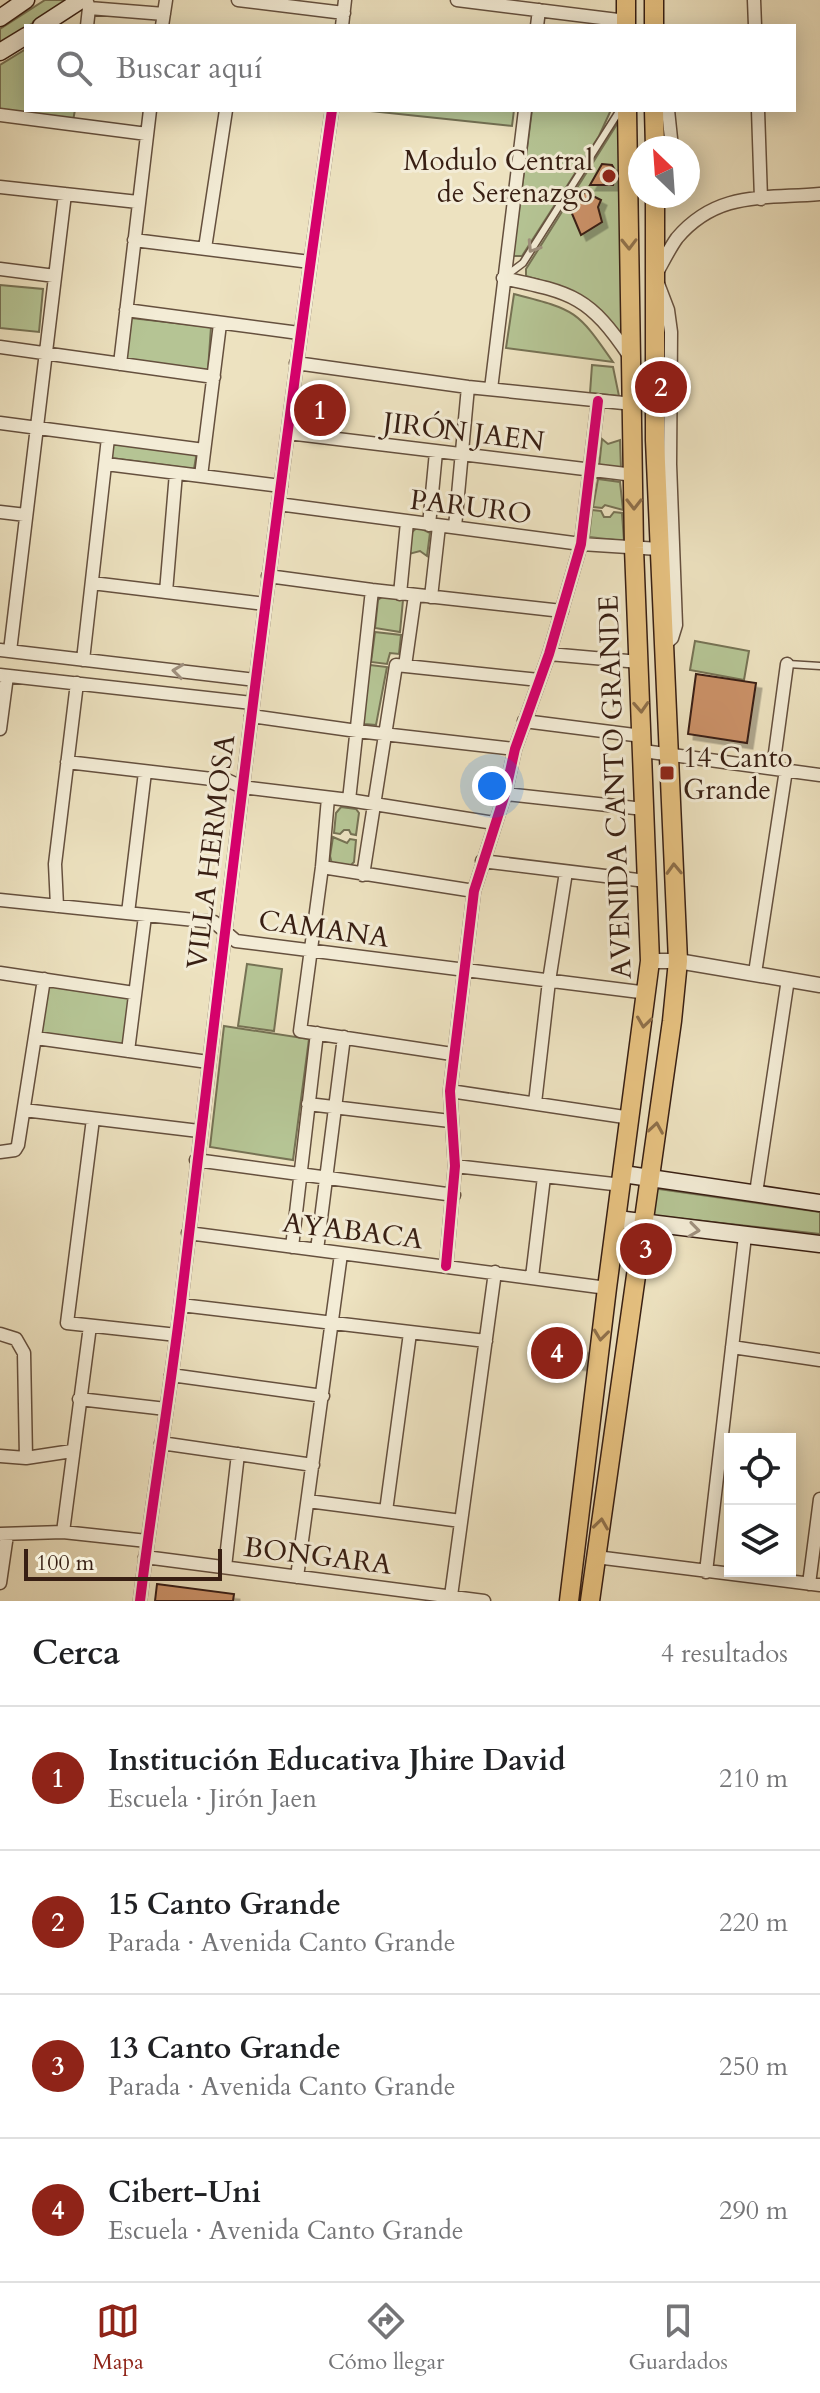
<!DOCTYPE html>
<html lang="es">
<head>
<meta charset="utf-8">
<style>
  :root { --surface:#fff; --page:#f2f2f2; --text:#202124; --muted:#757577; --line:#e0e0e0; --accent:#8f2418 }
  body { margin:0; font-family:Cardo,serif; background:var(--page); color:var(--text) }
  .controls { position:absolute; right:24px; bottom:24px; display:grid; overflow:hidden; border-radius:0px; box-shadow:0 4px 20px #0003 }
  .controls button { width:72px; height:72px; display:grid; place-items:center; padding:0; border:0; border-bottom:2px solid var(--line); background:var(--surface); color:var(--text); font:40px sans-serif }
  .compass { position:absolute; left:628px; top:136px; width:72px; height:72px; border-radius:50%; background:var(--surface); box-shadow:0 4px 20px #0003; rotate:335deg }
  .scale { position:absolute; left:24px; bottom:20px; width:198px; box-sizing:border-box; padding-left:8px; border:4px solid #381f13; border-top:0; font-size:22px; line-height:28px; white-space:nowrap; color:#381f13; -webkit-text-stroke:6px #f3ecd6; paint-order:stroke }
  .you { position:absolute; left:492px; top:786px; width:28px; height:28px; margin:-20px; border:6px solid #fff; border-radius:50%; background:#1a73e8; box-shadow:0 0 0 12px #1a73e833 }
  .badge { display:grid; place-items:center; width:52px; height:52px; border-radius:50%; background:var(--accent); color:#fff; font-size:26px; font-weight:700 }
  .pin { position:absolute; translate:-50% -50%; border:4px solid #fff; box-shadow:0 2px 8px #0006 }
  .list { margin:0; padding:0; list-style:none }
  h2 { display:flex; justify-content:space-between; align-items:center; height:104px; margin:0; padding:0 32px; font-size:34px }
  h2 small { font-size:26px; font-weight:400; color:var(--muted) }
  .list li { display:grid; grid-template-columns:52px 1fr auto; gap:24px; align-items:center; box-sizing:border-box; height:144px; padding:0 32px; border-top:2px solid var(--line) }
  .list b { display:block; font-size:30px; white-space:nowrap }
  .list p { margin:0; font-size:26px; white-space:nowrap; color:var(--muted) }
  .list em { font-size:26px; font-style:normal; color:var(--muted) }
  .icon { flex:none; width:44px; height:44px; fill:none; stroke:currentColor; stroke-width:2; stroke-linecap:round; stroke-linejoin:round }
  .map { position:relative; flex:none; width:820px; height:1601px; overflow:hidden }
  .search { position:absolute; background:var(--surface); box-shadow:0 4px 20px #0003; left:24px; right:24px; top:24px; height:88px; display:flex; align-items:center; gap:20px; box-sizing:border-box; padding:0 28px; border-radius:0px; color:var(--muted); font-size:30px }
  .sheet { height:680px; background:var(--surface) }
  nav { display:flex; justify-content:space-around; align-items:center; box-sizing:border-box; height:112px; border-top:2px solid var(--line); background:var(--surface); font-size:22px; color:var(--muted) }
  nav a { display:grid; justify-items:center; gap:4px }
  nav .on { color:var(--accent) }
  .map>svg:first-child { display:block }
  .green { fill:#b5c494; stroke:#767254; stroke-width:2 }
  .building { fill:#cb9167; stroke:#381f13; stroke-width:2; filter:url(#shadow) }
  .lines { fill:none; stroke-linecap:round; stroke-linejoin:round }
  .service-casing { stroke:#65503e; stroke-width:9 }
  .minor-casing { stroke:#65503e; stroke-width:15 }
  .tertiary-casing { stroke:#65503e; stroke-width:17 }
  .secondary-casing { stroke:#381f13; stroke-width:19 }
  .primary-casing { stroke:#381f13; stroke-width:21 }
  .service { stroke:#f3ecd6; stroke-width:6 }
  .minor { stroke:#f3ecd6; stroke-width:12 }
  .tertiary { stroke:#f3ecd6; stroke-width:14 }
  .secondary { stroke:#f3ecd6; stroke-width:16 }
  .primary { stroke:#e6c180; stroke-width:18 }
  .cycleway-casing { stroke:#f3ecd6; stroke-width:15 }
  .cycleway { stroke:#d6006c; stroke-width:10 }
  .oneway { stroke:#8f704a }
  .oneway2 { stroke:#9f907e }
  .poi-dot { fill:#8f2418; stroke:#f3ecd6; stroke-width:3 }
  .labels { text-anchor:middle; stroke-width:6; stroke-linejoin:round; paint-order:stroke }
  .poi-label { font-size:28px; fill:#381f13; stroke:#f3ecd6; text-anchor:end }
  .street-label { font-size:28px; fill:#381f13; stroke:#f3ecd6 }
</style>
</head>
<body>
<div class="map">
<svg width="820" height="1601" viewBox="0 0 820 1601">
  <defs>
    <filter id="shadow"><feDropShadow dx="5.5" dy="5.5" stdDeviation="0" flood-color="#0004"/></filter>
  </defs>
  <rect width="100%" height="100%" fill="#ede2c0"/>
  <filter id="stains"><feTurbulence type="fractalNoise" baseFrequency=".0025" numOctaves="4"/><feColorMatrix values="0 0 0 0 .2 0 0 0 0 .09 0 0 0 0 .02 0 0 0 .5 -.17"/></filter>
  <radialGradient id="worn" r=".72"><stop offset=".6" stop-color="#630" stop-opacity="0"/><stop offset="1" stop-color="#630" stop-opacity=".3"/></radialGradient>
  <path class="green" d="M 45,0 L 69,0 L 0,44 L 0,29 Z
    M 26,49 L 26,110 L 75,110 L 73,121 L 0,112 L 0,65 Z
    M 361,110 L 514,110 L 512,126 Z
    M 532,110 L 611,110 L 599,136 L 522,256 L 513,256 Z
    M 624,113 L 627,348 L 553,284 L 526,276 L 526,269 Z
    M 0,285 L 43,289 L 39,332 L 0,328 Z
    M 514,294 C 576,310 577,310 613,362 L 506,348 Z
    M 131,318 L 211,327 L 208,370 L 125,361 Z
    M 592,365 L 613,367 L 619,396 L 590,393 Z
    M 602,439 L 608,444 L 620,440 L 621,469 L 599,467 Z
    M 113,440 L 197,451 L 194,469 L 111,458 Z
    M 598,479 L 620,482 L 623,510 L 605,505 L 602,508 L 593,507 Z
    M 592,510 L 601,511 L 604,517 L 610,517 L 614,512 L 622,513 L 624,541 L 589,537 Z
    M 418,527 L 430,533 L 427,556 L 420,551 L 409,554 L 412,532 Z
    M 384,595 L 403,600 L 400,632 L 375,628 L 378,600 Z
    M 375,632 L 401,635 L 399,654 L 390,653 L 387,664 L 371,662 Z
    M 695,641 L 749,651 L 744,680 L 690,670 Z
    M 370,665 L 387,667 L 376,725 L 364,724 L 363,720 Z
    M 341,807 L 356,809 L 359,813 L 356,835 L 351,834 L 349,830 L 344,830 L 340,834 L 334,833 L 336,813 Z
    M 333,837 L 347,843 L 350,839 L 356,840 L 354,862 L 350,866 L 332,864 L 330,856 Z
    M 247,964 L 282,969 L 274,1031 L 238,1026 Z
    M 48,984 L 129,996 L 124,1047 L 40,1035 Z
    M 224,1026 L 309,1039 L 293,1160 L 210,1147 Z
    M 652,1188 L 820,1212 L 820,1234 L 648,1215 Z"/>
  <path class="building" d="M 602,164 L 612,165 L 616,172 L 613,185 L 590,185 Z
    M 585,192 L 601,200 L 598,207 L 602,222 L 581,235 L 570,209 Z
    M 696,674 L 756,683 L 747,743 L 688,734 Z
    M 531,1342 L 585,1348 L 583,1365 L 529,1359 Z
    M 157,1584 L 234,1594 L 233,1601 L 155,1601 Z"/>
  <g class="lines">
    <defs>
      <path id="service" d="M 507,275 L 523,263 L 620,110
        M 788,664 L 820,666"/>
      <path id="minor" d="M 238,0 L 344,13
        M 457,0 L 626,21
        M 754,0 L 755,26
        M 87,2 L 89,8 L 87,26
        M 89,8 L 164,14
        M 162,26 L 166,0
        M 342,26 L 345,0
        M 537,26 L 539,10
        M 668,110 L 672,148
        M 758,110 L 761,199
        M 0,115 L 147,134
        M 0,187 L 138,202
        M 134,240 L 310,262
        M 205,248 L 226,110
        M 0,269 L 55,276
        M 503,278 C 573,293 589,296 630,357
        M 126,310 L 299,333
        M 0,347 L 214,377
        M 296,363 L 468,387 L 633,404
        M 120,364 L 150,110
        M 491,389 L 525,110
        M 0,423 L 204,450
        M 288,433 L 634,475
        M 106,464 L 281,486
        M 201,476 L 220,324
        M 278,504 L 581,544 L 659,549
        M 0,512 L 26,515
        M 429,525 L 436,452
        M 455,527 L 468,387
        M 268,576 L 372,590 L 562,611
        M 92,583 L 265,604
        M 166,592 L 176,473
        M 400,594 L 407,522
        M 431,597 L 439,526
        M 663,646 L 672,638 L 676,625 L 670,464 L 671,332 L 668,310 L 655,276 C 662,264 669,249 677,238 C 717,191 763,199 820,194
        M 0,650 L 256,680
        M 10,651 L 65,194
        M 549,654 L 639,662
        M 83,660 L 108,438
        M 405,666 L 415,595
        M 0,675 L 252,703
        M 251,716 L 357,731 L 515,749
        M 524,721 L 642,736
        M 0,729 L 7,676
        M 643,751 L 820,775
        M 67,762 L 229,781 L 242,787 L 349,800 L 494,823
        M 773,768 L 787,664
        M 505,794 L 644,809
        M 328,798 L 322,867 L 300,1031 L 452,1054
        M 349,800 L 372,590
        M 482,861 L 646,881
        M 322,867 L 474,891
        M 363,875 L 396,665 L 539,680
        M 0,900 L 214,922 L 236,941 L 648,993
        M 57,906 L 55,864 L 77,683
        M 128,913 L 145,772
        M 0,973 L 134,993
        M 755,973 L 786,770
        M 36,1038 L 208,1062
        M 128,1051 L 145,916
        M 450,1091 L 631,1118
        M 535,1103 L 549,981 L 566,872
        M 308,1104 L 450,1121
        M 24,1110 L 199,1131
        M 93,1119 L 67,1323 L 177,1335
        M 0,1152 L 15,1150 L 18,1145 L 44,979
        M 196,1160 L 454,1195
        M 455,1166 L 622,1185
        M 756,1193 L 788,979
        M 188,1233 L 607,1288
        M 292,1247 L 317,1033
        M 317,1250 L 344,1037
        M 446,1266 L 455,1166 L 450,1091 L 474,891 L 505,794 L 515,749 L 549,654 L 581,544 L 598,401
        M 532,1277 L 544,1177
        M 181,1305 L 486,1341
        M 0,1334 L 16,1339 L 24,1353 L 26,1458
        M 732,1347 L 820,1360
        M 171,1375 L 323,1396
        M 79,1399 L 166,1409
        M 161,1443 L 313,1465
        M 0,1456 L 26,1458 L 72,1451
        M 308,1501 L 461,1521
        M 386,1511 L 410,1333
        M 63,1532 L 90,1326
        M 0,1534 L 63,1532 L 147,1541
        M 145,1557 L 484,1601
        M 596,1557 L 820,1585
        M 225,1567 L 238,1454
        M 706,1572 L 745,1236
        M 297,1577 L 341,1254
        M 0,1583 L 7,1535
        M 809,1584 L 820,1499
        M 451,1596 L 495,1272
        M 140,1601 C 152,1501 169,1402 181,1302 C 228,904 275,506 332,110"/>
      <path id="tertiary" d="M 650,961 L 678,961 L 820,985"/>
      <path id="secondary" d="M 0,18 L 26,0
        M 41,26 L 81,0
        M 0,52 L 26,36
        M 623,1174 L 820,1203
        M 617,1219 L 820,1244"/>
      <path id="primary" d="M 654,0 L 654,26
        M 626,26 L 626,0
        M 654,110 L 655,148
        M 569,1601 L 607,1288 L 650,961 L 634,548 L 627,110
        M 590,1601 L 672,1021 L 678,961 L 655,440 L 655,196"/>
    </defs>
    <use href="#service" class="service-casing"/>
    <use href="#minor" class="minor-casing"/>
    <use href="#tertiary" class="tertiary-casing"/>
    <use href="#secondary" class="secondary-casing"/>
    <use href="#primary" class="primary-casing"/>
    <use href="#service" class="service"/>
    <use href="#minor" class="minor"/>
    <use href="#tertiary" class="tertiary"/>
    <use href="#secondary" class="secondary"/>
    <use href="#primary" class="primary"/>
    <defs>
      <path id="cycleway" d="M 446,1266 L 455,1166 L 450,1091 L 474,891 L 505,794 L 515,749 L 549,654 L 581,544 L 598,401
        M 140,1601 C 152,1501 169,1402 181,1302 C 228,904 275,506 332,110"/>
    </defs>
    <use href="#cycleway" class="cycleway-casing"/>
    <use href="#cycleway" class="cycleway"/>
  </g>
  <defs><path id="oneway-chevron" d="M-2-3.5L2.5 0L-2 3.5" fill="none" stroke-width="1.6" stroke-linecap="round" stroke-linejoin="round" transform="scale(2)"/></defs>
  <g class="oneway">
    <use href="#oneway-chevron" transform="translate(629 244) rotate(89)"/>
    <use href="#oneway-chevron" transform="translate(634 504) rotate(90)"/>
    <use href="#oneway-chevron" transform="translate(641 707) rotate(87)"/>
    <use href="#oneway-chevron" transform="translate(674 869) rotate(-92)"/>
    <use href="#oneway-chevron" transform="translate(644 1022) rotate(98)"/>
    <use href="#oneway-chevron" transform="translate(656 1128) rotate(-81)"/>
    <use href="#oneway-chevron" transform="translate(601 1335) rotate(97)"/>
    <use href="#oneway-chevron" transform="translate(601 1524) rotate(-82)"/>
  </g>
  <g class="oneway2">
    <use href="#oneway-chevron" transform="translate(533 247) rotate(123)"/>
    <use href="#oneway-chevron" transform="translate(178 671) rotate(-173)"/>
    <use href="#oneway-chevron" transform="translate(694 1230) rotate(8)"/>
  </g>
  <g class="poi-dot">
    <circle cx="609" cy="176" r="8"/>
    <rect x="659" y="765" width="16" height="16" rx="4"/>
  </g>
  <g class="labels">
    <g class="poi-label">
      <text x="593" y="170">Modulo Central<tspan x="593" dy="32">de Serenazgo</tspan></text>
      <text x="683" y="767" text-anchor="start">14 Canto<tspan x="683" dy="32">Grande</tspan></text>
    </g>
    <g class="street-label">
      <text transform="translate(464 431) rotate(7)" y="10">JIRÓN JAEN</text>
      <text transform="translate(471 506) rotate(7)" y="10">PARURO</text>
      <text transform="translate(614 787) rotate(-92)" y="10">AVENIDA CANTO GRANDE</text>
      <text transform="translate(210 852) rotate(-83)" y="10">VILLA HERMOSA</text>
      <text transform="translate(324 928) rotate(8)" y="10">CAMANA</text>
      <text transform="translate(353 1230) rotate(7)" y="10">AYABACA</text>
      <text transform="translate(318 1555) rotate(7)" y="10">BONGARA</text>
    </g>
  </g>
  <rect width="100%" height="100%" filter="url(#stains)"/>
  <rect width="100%" height="100%" fill="url(#worn)"/>
</svg>
<div class="controls">
<button><svg class="icon" aria-label="locate" viewBox="0 0 24 24"><circle cx="12" cy="12" r="6"/><path d="M12 2v4M12 18v4M2 12h4M18 12h4"/></svg></button>
<button><svg class="icon" aria-label="layers" viewBox="0 0 24 24"><path d="M12 4l9 5-9 5-9-5zM3 14l9 5 9-5"/></svg></button>
</div>
<svg class="compass" viewBox="-18 -18 36 36"><path d="M0-13l5 13h-10z" fill="#e53935"/><path d="M0 13l5-13h-10z" fill="#757577"/></svg>
<div class="scale">100 m</div>
<div class="you"></div>
<div class="pin badge" style="left:320px;top:410px">1</div>
<div class="pin badge" style="left:661px;top:387px">2</div>
<div class="pin badge" style="left:646px;top:1249px">3</div>
<div class="pin badge" style="left:557px;top:1353px">4</div>
<div class="search"><svg class="icon" aria-label="search" viewBox="0 0 24 24"><circle cx="10" cy="10" r="6"/><path d="M15 15l6 6"/></svg>Buscar aquí</div>
</div>
<section class="sheet">
<h2>Cerca<small>4 resultados</small></h2>
<ul class="list">
<li><span class="badge">1</span><div><b>Institución Educativa Jhire David</b><p>Escuela · Jirón Jaen</p></div><em>210 m</em></li>
<li><span class="badge">2</span><div><b>15 Canto Grande</b><p>Parada · Avenida Canto Grande</p></div><em>220 m</em></li>
<li><span class="badge">3</span><div><b>13 Canto Grande</b><p>Parada · Avenida Canto Grande</p></div><em>250 m</em></li>
<li><span class="badge">4</span><div><b>Cibert-Uni</b><p>Escuela · Avenida Canto Grande</p></div><em>290 m</em></li>
</ul>
</section>
<nav>
<a class="on"><svg class="icon" aria-label="map" viewBox="0 0 24 24"><path d="M3 6l6-2 6 2 6-2v14l-6 2-6-2-6 2zM9 4v14M15 6v14"/></svg>Mapa</a>
<a><svg class="icon" aria-label="directions" viewBox="0 0 24 24"><path d="M12 3l9 9-9 9-9-9zM9 14v-3h6M13 9l2 2-2 2"/></svg>Cómo llegar</a>
<a><svg class="icon" aria-label="saved" viewBox="0 0 24 24"><path d="M7 4h10v16l-5-4-5 4z"/></svg>Guardados</a>
</nav>
</body>
</html>
